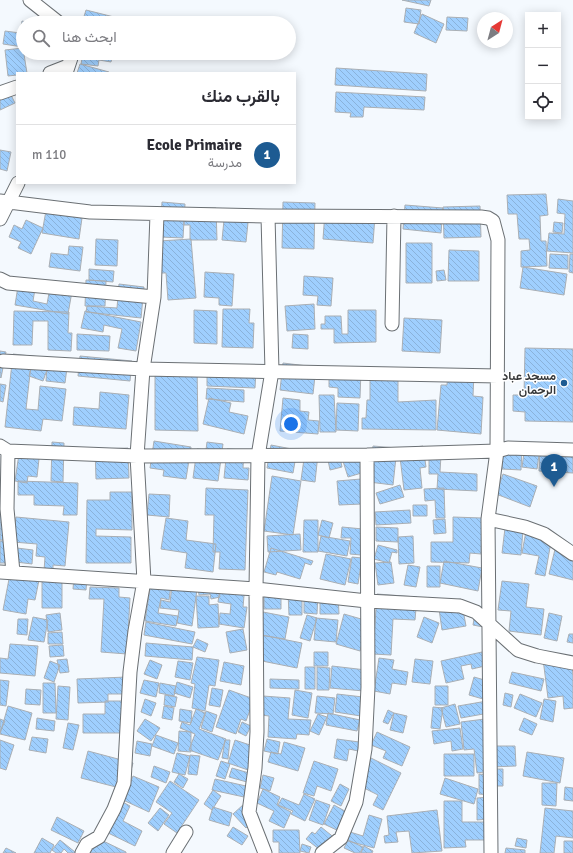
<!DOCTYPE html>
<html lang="ar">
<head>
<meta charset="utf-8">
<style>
  :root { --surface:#fff; --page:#f7f7f7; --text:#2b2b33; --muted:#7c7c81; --line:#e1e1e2; --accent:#1d5b92 }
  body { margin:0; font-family:Signika,Vazirmatn,sans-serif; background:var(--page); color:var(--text); direction:rtl }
  .controls { position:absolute; right:12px; top:12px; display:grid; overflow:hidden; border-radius:0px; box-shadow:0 2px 10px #0003 }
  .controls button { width:36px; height:36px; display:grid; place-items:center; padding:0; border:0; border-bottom:1px solid var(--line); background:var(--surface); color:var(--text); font:20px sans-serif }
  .compass { position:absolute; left:477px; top:12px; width:36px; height:36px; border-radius:50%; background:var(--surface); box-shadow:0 2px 10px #0003; rotate:36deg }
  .you { position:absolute; left:291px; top:424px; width:14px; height:14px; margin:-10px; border:3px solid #fff; border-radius:50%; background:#1a73e8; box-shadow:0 0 0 6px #1a73e833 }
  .badge { display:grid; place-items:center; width:26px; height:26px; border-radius:50%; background:var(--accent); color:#fff; font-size:13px; font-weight:700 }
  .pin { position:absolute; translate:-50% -33px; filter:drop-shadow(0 1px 2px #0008) }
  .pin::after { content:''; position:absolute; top:21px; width:14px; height:12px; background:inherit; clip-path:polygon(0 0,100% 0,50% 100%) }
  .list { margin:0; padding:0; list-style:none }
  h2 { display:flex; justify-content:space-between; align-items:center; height:52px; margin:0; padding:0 16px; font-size:17px }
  h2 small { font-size:13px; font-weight:400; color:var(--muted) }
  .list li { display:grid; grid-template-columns:26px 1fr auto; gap:12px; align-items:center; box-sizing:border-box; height:60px; padding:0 16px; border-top:1px solid var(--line) }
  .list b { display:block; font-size:15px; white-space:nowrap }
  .list p { margin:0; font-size:13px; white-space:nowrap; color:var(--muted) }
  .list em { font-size:13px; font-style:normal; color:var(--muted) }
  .icon { flex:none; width:22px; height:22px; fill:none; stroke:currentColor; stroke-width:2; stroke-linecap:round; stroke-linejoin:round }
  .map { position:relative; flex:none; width:573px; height:853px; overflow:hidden; direction:ltr }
  .search { position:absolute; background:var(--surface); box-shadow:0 2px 10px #0003; left:16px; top:16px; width:280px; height:44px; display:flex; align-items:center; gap:10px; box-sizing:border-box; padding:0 14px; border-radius:22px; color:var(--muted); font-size:15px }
  .panel { position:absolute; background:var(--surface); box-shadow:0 2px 10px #0003; left:16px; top:72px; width:280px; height:112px; border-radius:0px; direction:rtl }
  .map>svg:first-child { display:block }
  .building { fill:url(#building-back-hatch); stroke:#aaafb4 }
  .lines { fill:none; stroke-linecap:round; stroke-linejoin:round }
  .minor-casing { stroke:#6b7074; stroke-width:15 }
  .minor { stroke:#fff; stroke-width:13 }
  .poi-dot { fill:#1d5b92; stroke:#fff; stroke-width:1.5 }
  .labels { text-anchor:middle; stroke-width:3; stroke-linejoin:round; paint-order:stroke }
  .poi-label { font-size:12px; font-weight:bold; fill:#36383a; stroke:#fff; text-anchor:end }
</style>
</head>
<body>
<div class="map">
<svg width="573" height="853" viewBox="0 0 573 853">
  <defs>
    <pattern id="building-back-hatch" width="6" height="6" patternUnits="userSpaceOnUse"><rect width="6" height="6" fill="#9fcffe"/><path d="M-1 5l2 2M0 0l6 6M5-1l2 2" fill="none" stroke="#8ab2da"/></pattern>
  </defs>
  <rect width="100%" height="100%" fill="#f4f9fe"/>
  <path class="building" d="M 402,0 L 431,0 L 429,6 Z
    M 406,8 L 421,10 L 419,24 L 404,22 Z
    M 86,10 L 122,19 L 121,23 L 82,23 Z
    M 422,14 L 444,24 L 436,43 L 414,33 Z
    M 447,17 L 468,18 L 467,31 L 446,30 Z
    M 22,21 L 31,23 L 23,23 L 23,47 L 3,44 L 5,31 L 20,33 Z
    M 23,48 L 27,73 L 17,73 L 17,75 L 8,76 L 5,50 Z
    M 37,53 L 57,53 L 57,58 L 37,58 Z
    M 83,53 L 113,53 L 111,62 L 99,60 L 98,66 L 81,64 Z
    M 80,64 L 109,72 L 108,73 L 77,73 Z
    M 336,68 L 427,74 L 426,91 L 335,85 Z
    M 9,91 L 15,103 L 0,110 L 0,95 Z
    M 336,92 L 425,97 L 424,110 L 364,107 L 363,117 L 350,117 L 351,113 L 335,112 Z
    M 0,150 L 11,152 L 7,171 L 0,169 Z
    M 546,194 L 548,215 L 540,216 L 541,241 L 546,241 L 547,266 L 521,267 L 521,251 L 530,250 L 529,239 L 519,239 L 517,214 L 508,214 L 507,195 Z
    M 558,199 L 573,201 L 573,253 L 547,251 L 549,233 L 564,234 L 565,214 L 557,213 Z
    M 162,202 L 185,204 L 183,238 L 160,237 Z
    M 283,202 L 315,203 L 314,249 L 282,248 Z
    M 47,205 L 83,211 L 79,239 L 42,233 Z
    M 405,205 L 443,208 L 441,233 L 403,229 Z
    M 480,206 L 481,237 L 444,238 L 443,207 Z
    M 184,208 L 216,208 L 217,240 L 190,240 L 190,225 L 184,225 Z
    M 225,210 L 249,213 L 246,242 L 222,240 Z
    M 325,212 L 375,216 L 373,243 L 323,239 Z
    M 26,220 L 43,228 L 31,254 L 18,248 L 21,242 L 9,237 L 14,225 L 22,229 Z
    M 554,222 L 563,223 L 562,233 L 553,232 Z
    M 96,239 L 118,240 L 117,266 L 95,265 Z
    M 191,239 L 196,298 L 168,300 L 166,273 L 159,273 L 159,241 Z
    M 406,243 L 432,243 L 432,283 L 406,283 Z
    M 69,246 L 83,247 L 80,271 L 49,267 L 51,253 L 68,255 Z
    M 449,250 L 479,251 L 479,281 L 448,281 Z
    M 550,254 L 568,255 L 568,269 L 549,268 Z
    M 570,254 L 573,254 L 573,273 L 569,272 Z
    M 523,267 L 567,274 L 564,295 L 520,288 Z
    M 89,269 L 114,271 L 113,282 L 89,280 Z
    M 444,270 L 446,280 L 437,281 L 436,271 Z
    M 205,272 L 234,274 L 232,306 L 219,305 L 219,298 L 204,297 Z
    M 304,276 L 333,278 L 331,306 L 317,305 L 318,296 L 303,295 Z
    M 19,280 L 36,283 L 33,301 L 47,304 L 51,282 L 73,286 L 68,314 L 15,305 Z
    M 86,280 L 106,281 L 105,306 L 85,306 Z
    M 119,284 L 144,287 L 141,318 L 86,312 L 87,306 L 117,308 Z
    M 314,304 L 315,329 L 287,331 L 285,306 Z
    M 223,309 L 250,309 L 249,323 L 254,323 L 253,348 L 222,347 Z
    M 194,310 L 217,311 L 217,344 L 194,343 Z
    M 348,310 L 376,310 L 376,342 L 334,343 L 334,329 L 321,329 L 321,324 L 325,324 L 325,316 L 341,316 L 342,334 L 348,334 Z
    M 14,311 L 69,312 L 68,333 L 72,333 L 71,351 L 48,350 L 48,321 L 33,321 L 32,345 L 13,345 Z
    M 85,311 L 141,322 L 136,351 L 118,348 L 122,329 L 104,325 L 103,332 L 81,328 Z
    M 404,318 L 442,320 L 440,353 L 402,351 Z
    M 77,334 L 110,336 L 109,351 L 77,350 Z
    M 293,334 L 308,335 L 308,349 L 292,348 Z
    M 525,348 L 573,349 L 573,422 L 525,421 L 525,412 L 513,411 L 513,395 L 524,395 Z
    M 0,351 L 6,352 L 1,378 L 0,377 Z
    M 13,354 L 68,360 L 65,383 L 46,381 L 47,367 L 31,365 L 26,409 L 38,410 L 40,386 L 66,389 L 62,421 L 43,419 L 41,431 L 5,427 Z
    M 80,356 L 132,361 L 130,381 L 78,376 Z
    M 283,363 L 316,367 L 313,394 L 280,390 Z
    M 155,364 L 197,364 L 198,431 L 155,430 Z
    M 32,365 L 47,370 L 43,381 L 29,376 Z
    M 207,368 L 256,370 L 255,388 L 207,386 Z
    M 329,368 L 361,370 L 360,398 L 338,397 L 338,388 L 329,387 Z
    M 370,370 L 398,371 L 398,402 L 436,400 L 436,430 L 362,429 L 362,418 L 366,418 L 367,400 L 370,400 Z
    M 448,371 L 474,373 L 473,396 L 483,397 L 481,434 L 437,430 L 441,385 L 447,385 Z
    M 0,384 L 6,385 L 3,402 L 0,401 Z
    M 207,388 L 244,390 L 244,402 L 206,399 Z
    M 100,392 L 129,395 L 126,429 L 73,425 L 74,407 L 99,409 Z
    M 319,395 L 334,395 L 336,432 L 320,432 Z
    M 209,398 L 231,403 L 229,412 L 248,416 L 244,434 L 203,424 Z
    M 283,398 L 300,400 L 300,411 L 309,412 L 308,420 L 319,421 L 318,434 L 280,431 Z
    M 337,403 L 359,404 L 358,431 L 336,430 Z
    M 154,441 L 191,447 L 186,479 L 163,476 L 164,470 L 150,468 Z
    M 52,442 L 64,443 L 63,482 L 51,481 Z
    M 207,442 L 223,444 L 218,481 L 193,478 L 197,449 L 206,450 Z
    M 271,445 L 297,450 L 293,473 L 267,468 Z
    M 373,446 L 397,448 L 393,485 L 369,482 Z
    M 423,446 L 426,467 L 420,468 L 422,488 L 404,490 L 399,449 Z
    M 525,446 L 540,448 L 537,469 L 522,467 Z
    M 20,447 L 40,450 L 37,477 L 28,476 L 27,483 L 15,481 Z
    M 503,447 L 522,448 L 521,470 L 502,469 Z
    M 128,448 L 129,478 L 96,479 L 95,449 Z
    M 540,448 L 573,450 L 573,473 L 539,471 Z
    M 227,449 L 244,450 L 243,468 L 249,468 L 248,480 L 224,478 Z
    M 359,450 L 365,472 L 348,477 L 341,455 Z
    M 305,452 L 318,454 L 315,482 L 301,480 Z
    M 339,453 L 342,467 L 330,470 L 327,455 Z
    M 429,454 L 441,455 L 440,472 L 477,474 L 477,491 L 437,489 L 438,474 L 429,474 Z
    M 503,474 L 537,486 L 530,507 L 496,494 Z
    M 272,476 L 301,481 L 293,535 L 264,531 Z
    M 361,479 L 362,504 L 339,505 L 337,481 Z
    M 18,481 L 78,483 L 77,515 L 63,515 L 64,506 L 34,505 L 34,495 L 18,495 Z
    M 400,485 L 404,497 L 380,504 L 376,493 Z
    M 206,488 L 248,490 L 245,570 L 219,569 L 220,552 L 213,552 L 214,515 L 205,515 Z
    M 444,488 L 445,518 L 436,518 L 435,500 L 425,501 L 424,489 Z
    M 110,492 L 132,492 L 132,530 L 96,529 L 96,536 L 131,537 L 131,563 L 86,563 L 87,500 L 110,500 Z
    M 149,494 L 170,495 L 169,517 L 147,515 Z
    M 413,505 L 427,505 L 427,516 L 413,516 Z
    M 410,510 L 411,523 L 376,525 L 375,512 Z
    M 0,515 L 2,515 L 3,540 L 0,540 Z
    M 16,517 L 69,522 L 65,566 L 53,565 L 53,572 L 44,571 L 45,557 L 36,556 L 37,544 L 13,542 Z
    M 453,517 L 482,518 L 481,554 L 470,553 L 469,563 L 431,562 L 431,542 L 453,542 Z
    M 166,518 L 188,521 L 186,540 L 216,544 L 213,572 L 185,568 L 187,553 L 161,549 Z
    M 445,519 L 446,533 L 434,534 L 433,520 Z
    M 304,520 L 318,520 L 318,552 L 303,552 Z
    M 322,520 L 333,523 L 329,538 L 318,535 Z
    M 342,527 L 363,529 L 361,555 L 350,554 L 351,538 L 341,538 Z
    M 376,527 L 398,528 L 398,542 L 376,541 Z
    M 505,528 L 523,530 L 521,555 L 502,553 Z
    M 526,531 L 552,536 L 545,576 L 535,574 L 539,556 L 522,553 Z
    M 300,534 L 301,550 L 268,552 L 267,536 Z
    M 321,536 L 350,541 L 347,556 L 318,551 Z
    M 413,536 L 414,563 L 399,564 L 398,537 Z
    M 0,541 L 4,541 L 9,563 L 0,563 Z
    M 557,541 L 573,546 L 573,580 L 549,574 Z
    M 378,545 L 397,550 L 397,553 L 392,552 L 389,563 L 374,559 Z
    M 17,548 L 33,550 L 32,564 L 16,562 Z
    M 271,548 L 313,561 L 311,565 L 305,563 L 300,579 L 277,572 L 276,575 L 264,572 Z
    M 326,554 L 351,559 L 345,585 L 320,579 Z
    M 352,557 L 362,558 L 358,584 L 348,582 Z
    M 444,561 L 482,568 L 478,591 L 440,583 Z
    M 391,562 L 394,583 L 378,585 L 375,563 Z
    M 408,565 L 420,567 L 416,587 L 404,585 Z
    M 427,566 L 440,566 L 440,587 L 427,587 Z
    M 10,574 L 39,580 L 35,600 L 28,599 L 26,614 L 3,610 Z
    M 42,577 L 62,577 L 62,608 L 42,608 Z
    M 74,577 L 87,578 L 86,590 L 73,589 Z
    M 173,578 L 198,582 L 192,626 L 177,623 L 179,610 L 160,608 L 161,600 L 170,602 Z
    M 221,581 L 245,585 L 243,607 L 247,607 L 244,628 L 219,624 L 220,613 L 230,614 L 231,604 L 218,602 Z
    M 502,581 L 529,584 L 526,607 L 544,609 L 541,635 L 509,631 L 511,611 L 498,610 Z
    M 151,582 L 171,585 L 169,600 L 161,598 L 158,613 L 178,616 L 176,626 L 145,621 Z
    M 218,585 L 220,597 L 211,599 L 210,594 L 199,595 L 198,588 Z
    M 90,587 L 119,588 L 119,597 L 130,598 L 127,654 L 101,652 L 104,599 L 89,599 Z
    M 264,590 L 281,590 L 281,609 L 264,609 Z
    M 288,592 L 302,592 L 302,615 L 289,615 Z
    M 304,593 L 318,593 L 317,614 L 304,613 Z
    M 320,594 L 338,594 L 339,614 L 320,614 Z
    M 377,594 L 417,597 L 415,620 L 393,619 L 391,655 L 373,654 Z
    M 196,596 L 209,596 L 209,605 L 218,604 L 219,627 L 198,628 Z
    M 461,599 L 466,626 L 442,630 L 438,602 Z
    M 476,607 L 486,608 L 483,627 L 473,625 Z
    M 263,612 L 289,617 L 285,639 L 260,635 Z
    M 60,613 L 62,630 L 48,632 L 46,615 Z
    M 549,613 L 562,616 L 557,641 L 544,638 Z
    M 344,614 L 368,621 L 360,651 L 336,644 Z
    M 307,615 L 317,618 L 310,641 L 300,638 Z
    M 33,617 L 48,620 L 44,642 L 28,640 Z
    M 424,617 L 439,623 L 432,643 L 417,637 Z
    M 316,618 L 338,620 L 336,642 L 314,640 Z
    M 18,619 L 28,619 L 27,635 L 17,634 Z
    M 146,622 L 195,632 L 192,644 L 144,635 Z
    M 243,629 L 247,650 L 230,653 L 226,632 Z
    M 62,632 L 63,644 L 48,644 L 48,633 Z
    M 569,634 L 573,634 L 573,643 L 567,642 Z
    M 262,635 L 302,643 L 297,668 L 257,660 Z
    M 197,639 L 208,644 L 205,652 L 193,647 Z
    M 146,643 L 193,647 L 192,660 L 145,656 Z
    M 10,644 L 38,646 L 35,676 L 0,673 L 0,658 L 8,659 Z
    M 63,645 L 64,656 L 50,657 L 49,646 Z
    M 314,652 L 328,652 L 328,666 L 314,666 Z
    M 482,652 L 485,666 L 472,669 L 471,664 L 461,666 L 464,679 L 446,683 L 441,661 Z
    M 571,656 L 573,676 L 573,708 L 564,709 L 563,696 L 548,698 L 543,659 Z
    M 197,657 L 219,660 L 215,686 L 209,685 L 205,711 L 192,708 L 195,684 L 191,683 Z
    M 379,658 L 394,660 L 392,669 L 408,672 L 406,685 L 392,683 L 390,694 L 374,691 Z
    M 67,659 L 69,672 L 60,673 L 57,660 Z
    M 415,659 L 433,661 L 430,684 L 412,682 Z
    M 150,660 L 162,665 L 157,679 L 144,674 Z
    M 50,661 L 60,665 L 54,682 L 44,678 Z
    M 178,661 L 193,663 L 190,680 L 175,677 Z
    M 224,662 L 244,666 L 241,685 L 220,681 Z
    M 332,666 L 366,670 L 364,691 L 330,688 Z
    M 305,667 L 315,667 L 315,689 L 305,689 Z
    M 317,667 L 330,668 L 329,690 L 317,690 Z
    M 512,672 L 544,679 L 541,691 L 509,683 Z
    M 127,677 L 127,694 L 108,694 L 108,702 L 78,703 L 77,679 Z
    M 474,677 L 488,681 L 483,699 L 469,695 Z
    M 270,679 L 299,680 L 299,689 L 270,688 Z
    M 0,680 L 9,681 L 6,706 L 0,705 Z
    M 144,680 L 159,683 L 156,697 L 140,693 Z
    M 177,682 L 193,687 L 190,698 L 174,693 Z
    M 43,683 L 55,683 L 56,713 L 43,713 Z
    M 160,683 L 176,686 L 174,696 L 159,693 Z
    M 58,686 L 70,687 L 68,720 L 56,719 Z
    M 435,686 L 448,686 L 448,705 L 435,705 Z
    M 212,688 L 223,690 L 220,707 L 209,705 Z
    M 26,689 L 41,690 L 40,705 L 25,704 Z
    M 229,690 L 254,699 L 246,721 L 241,719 L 236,734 L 216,727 Z
    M 295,690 L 312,693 L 308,718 L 292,715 Z
    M 505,693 L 513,695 L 511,707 L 503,705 Z
    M 337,694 L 363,697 L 361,716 L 335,712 Z
    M 520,694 L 542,703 L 536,717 L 514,708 Z
    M 165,695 L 177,697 L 175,707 L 164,705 Z
    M 263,696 L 290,698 L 288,719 L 311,720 L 309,735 L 297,734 L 296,739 L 268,737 L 269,716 L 261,715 Z
    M 317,696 L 335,698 L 333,714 L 315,713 Z
    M 145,699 L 156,703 L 151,716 L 141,712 Z
    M 544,699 L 556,701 L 553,722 L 540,719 Z
    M 105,701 L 125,701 L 125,733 L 83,733 L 83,714 L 105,714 Z
    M 487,701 L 489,713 L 461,718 L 458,706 Z
    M 455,704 L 460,724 L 446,727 L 441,708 Z
    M 8,706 L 32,713 L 25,740 L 0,734 Z
    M 164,706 L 174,708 L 172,720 L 162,718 Z
    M 433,707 L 443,708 L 440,729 L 431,728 Z
    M 180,709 L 192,711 L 191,723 L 179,721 Z
    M 196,709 L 205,713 L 199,729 L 226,739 L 218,760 L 189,750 L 195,734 L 180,728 L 182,722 L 190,725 Z
    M 388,710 L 394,713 L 388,724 L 383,722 Z
    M 206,711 L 217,715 L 212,732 L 201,728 Z
    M 328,713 L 360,720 L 357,731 L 326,725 Z
    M 394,713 L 407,716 L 403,733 L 390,730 Z
    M 318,714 L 327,717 L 319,735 L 310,731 Z
    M 37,718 L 55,721 L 54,731 L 36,729 Z
    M 524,718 L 537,724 L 532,735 L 519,730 Z
    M 0,719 L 5,721 L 0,732 Z
    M 145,719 L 160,728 L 151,741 L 137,731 Z
    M 485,719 L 491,771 L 477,773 L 474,749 L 464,750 L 461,722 Z
    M 242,722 L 251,726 L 246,736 L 238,732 Z
    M 68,723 L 79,725 L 73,750 L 63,748 Z
    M 460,728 L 463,749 L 452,751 L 451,741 L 434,744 L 432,731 Z
    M 179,731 L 191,732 L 191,752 L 178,751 Z
    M 377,732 L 410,747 L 402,766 L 383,758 L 386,751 L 371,745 Z
    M 156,735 L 178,743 L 174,754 L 152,746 Z
    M 32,737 L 48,739 L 46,753 L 29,750 Z
    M 267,739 L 280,742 L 278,754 L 264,751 Z
    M 337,739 L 359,742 L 358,751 L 349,749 L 347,761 L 334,758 Z
    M 0,740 L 14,745 L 6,770 L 0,768 Z
    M 225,740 L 230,740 L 228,759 L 222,758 Z
    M 235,740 L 256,747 L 248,770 L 228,763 Z
    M 137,741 L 152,744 L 150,756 L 135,753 Z
    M 284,742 L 305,748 L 298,771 L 268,762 L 271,752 L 281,754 Z
    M 491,746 L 515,746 L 516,766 L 491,767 Z
    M 88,751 L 133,763 L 130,774 L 120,771 L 116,787 L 81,778 Z
    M 527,752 L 564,758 L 560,783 L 523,776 Z
    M 177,753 L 190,756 L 185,775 L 172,772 Z
    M 444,754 L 474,754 L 474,776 L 444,776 Z
    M 190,755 L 200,756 L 197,775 L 188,774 Z
    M 371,758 L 401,773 L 383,810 L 373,805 L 378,795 L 358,785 Z
    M 221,761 L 230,764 L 225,779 L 216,776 Z
    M 314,761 L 338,769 L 331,791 L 317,786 L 314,796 L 303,793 Z
    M 154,766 L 170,772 L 166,783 L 151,777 Z
    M 232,768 L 249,773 L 247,782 L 229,777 Z
    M 492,769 L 503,769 L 503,786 L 492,786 Z
    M 179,774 L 188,779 L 183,788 L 174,782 Z
    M 479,774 L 490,775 L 490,795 L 479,794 Z
    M 263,775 L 274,778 L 270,791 L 260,788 Z
    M 133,776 L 159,787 L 149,812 L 123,800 Z
    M 445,778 L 478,789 L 474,804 L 440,794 Z
    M 215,779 L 246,786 L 244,797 L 212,790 Z
    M 170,781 L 199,800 L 177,833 L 164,824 L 172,813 L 156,802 Z
    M 542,783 L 557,783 L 556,806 L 542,805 Z
    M 340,784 L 349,789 L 341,806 L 331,801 Z
    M 565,787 L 573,788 L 573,801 L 564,800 Z
    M 263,789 L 280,797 L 277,805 L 291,812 L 284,828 L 269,821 L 274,811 L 257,803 Z
    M 213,790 L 221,796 L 212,810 L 204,804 Z
    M 304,794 L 315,799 L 305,821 L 291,814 L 293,811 L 278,805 L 282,798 L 299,805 Z
    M 490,797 L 490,819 L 477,820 L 477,798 Z
    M 119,800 L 130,806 L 123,821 L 142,831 L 135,846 L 104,831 Z
    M 316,800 L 330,805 L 323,825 L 309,820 Z
    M 444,801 L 462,801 L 462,822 L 490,822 L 490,840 L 465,840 L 466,847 L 444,848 Z
    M 244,804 L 256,818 L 246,828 L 233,814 Z
    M 334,805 L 352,815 L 343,833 L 324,824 Z
    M 213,807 L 232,813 L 229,826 L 209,820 Z
    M 160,808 L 169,815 L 158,831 L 148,823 Z
    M 545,808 L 573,811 L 573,838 L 556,836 L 554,853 L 540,853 Z
    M 437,810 L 442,851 L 412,853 L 409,831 L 396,832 L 398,842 L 385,843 L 384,836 L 389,835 L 387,816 Z
    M 369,815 L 382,819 L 374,848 L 348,841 L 350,832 L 363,836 Z
    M 57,817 L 84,831 L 78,843 L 51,830 Z
    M 233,827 L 248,836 L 242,845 L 227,836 Z
    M 321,827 L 336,839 L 324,853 L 306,839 L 312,832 L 315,834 Z
    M 273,830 L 299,830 L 300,853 L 279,853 L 279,842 L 273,842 Z
    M 42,838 L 54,845 L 50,853 L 34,853 Z
    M 97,838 L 126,852 L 126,853 L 90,853 Z
    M 517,838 L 527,840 L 526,848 L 515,846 Z
    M 60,840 L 75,852 L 75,853 L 68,853 L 64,849 L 61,853 L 56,853 L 52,850 Z
    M 348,840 L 363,847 L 360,853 L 355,853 L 344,848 Z
    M 564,841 L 573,841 L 573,853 L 564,853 Z
    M 302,844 L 311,847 L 309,853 L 300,851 Z
    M 364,846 L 373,851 L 372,853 L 361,853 Z
    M 6,848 L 16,853 L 3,853 Z
    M 506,848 L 525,850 L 525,853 L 505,853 Z"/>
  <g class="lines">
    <defs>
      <path id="minor" d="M 30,0 L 59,23
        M 50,73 L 68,66
        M 66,73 L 71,58 L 70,53
        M 0,93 L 17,87
        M 0,201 L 90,212 L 268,216 L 481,217 L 488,218 L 493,221 L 498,240 L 497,451 L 488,519 L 491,853
        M 0,219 L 18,183
        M 0,279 L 8,283 L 154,297
        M 392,324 L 394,216
        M 3,361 L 143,369 L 498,376
        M 0,446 L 8,451 L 137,456 L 367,455 L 497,451 L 508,448 L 573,450
        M 8,451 L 7,509 L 13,572
        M 488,519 L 525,527 L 544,534 L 573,554
        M 0,572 L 256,589 L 367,601 L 460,606 L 476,612 L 518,650 L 537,656 L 573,663
        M 82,853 L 87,844 L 99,837 L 114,809 L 124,783 L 130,672 L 135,631 L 144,581 L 137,456 L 143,369 L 154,297 L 157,214
        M 173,853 L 186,832
        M 265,853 L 249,812 L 255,768 L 257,732 L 256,589 L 258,456 L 272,371 L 268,216
        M 322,853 L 341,838 L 356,802 L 365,749 L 368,687 L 367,455"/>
    </defs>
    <use href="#minor" class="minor-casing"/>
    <use href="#minor" class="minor"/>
  </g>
  <circle class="poi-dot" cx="564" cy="383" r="4"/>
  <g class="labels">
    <g class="poi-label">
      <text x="556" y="380">مسجد عباد<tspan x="556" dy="14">الرحمان</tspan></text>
    </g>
  </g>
</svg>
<div class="controls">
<button>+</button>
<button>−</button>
<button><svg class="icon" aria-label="locate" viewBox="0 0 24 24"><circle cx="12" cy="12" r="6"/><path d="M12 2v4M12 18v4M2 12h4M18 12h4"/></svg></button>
</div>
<svg class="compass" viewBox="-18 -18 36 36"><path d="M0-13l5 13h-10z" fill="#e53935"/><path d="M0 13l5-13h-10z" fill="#7c7c81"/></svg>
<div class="you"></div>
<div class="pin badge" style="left:554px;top:487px">1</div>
<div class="search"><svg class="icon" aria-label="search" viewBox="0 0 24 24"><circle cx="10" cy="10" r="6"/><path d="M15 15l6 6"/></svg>ابحث هنا</div>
<section class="panel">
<h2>بالقرب منك<small></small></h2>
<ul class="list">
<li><span class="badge">1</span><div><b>Ecole Primaire</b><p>مدرسة</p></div><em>110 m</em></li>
</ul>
</section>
</div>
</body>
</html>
